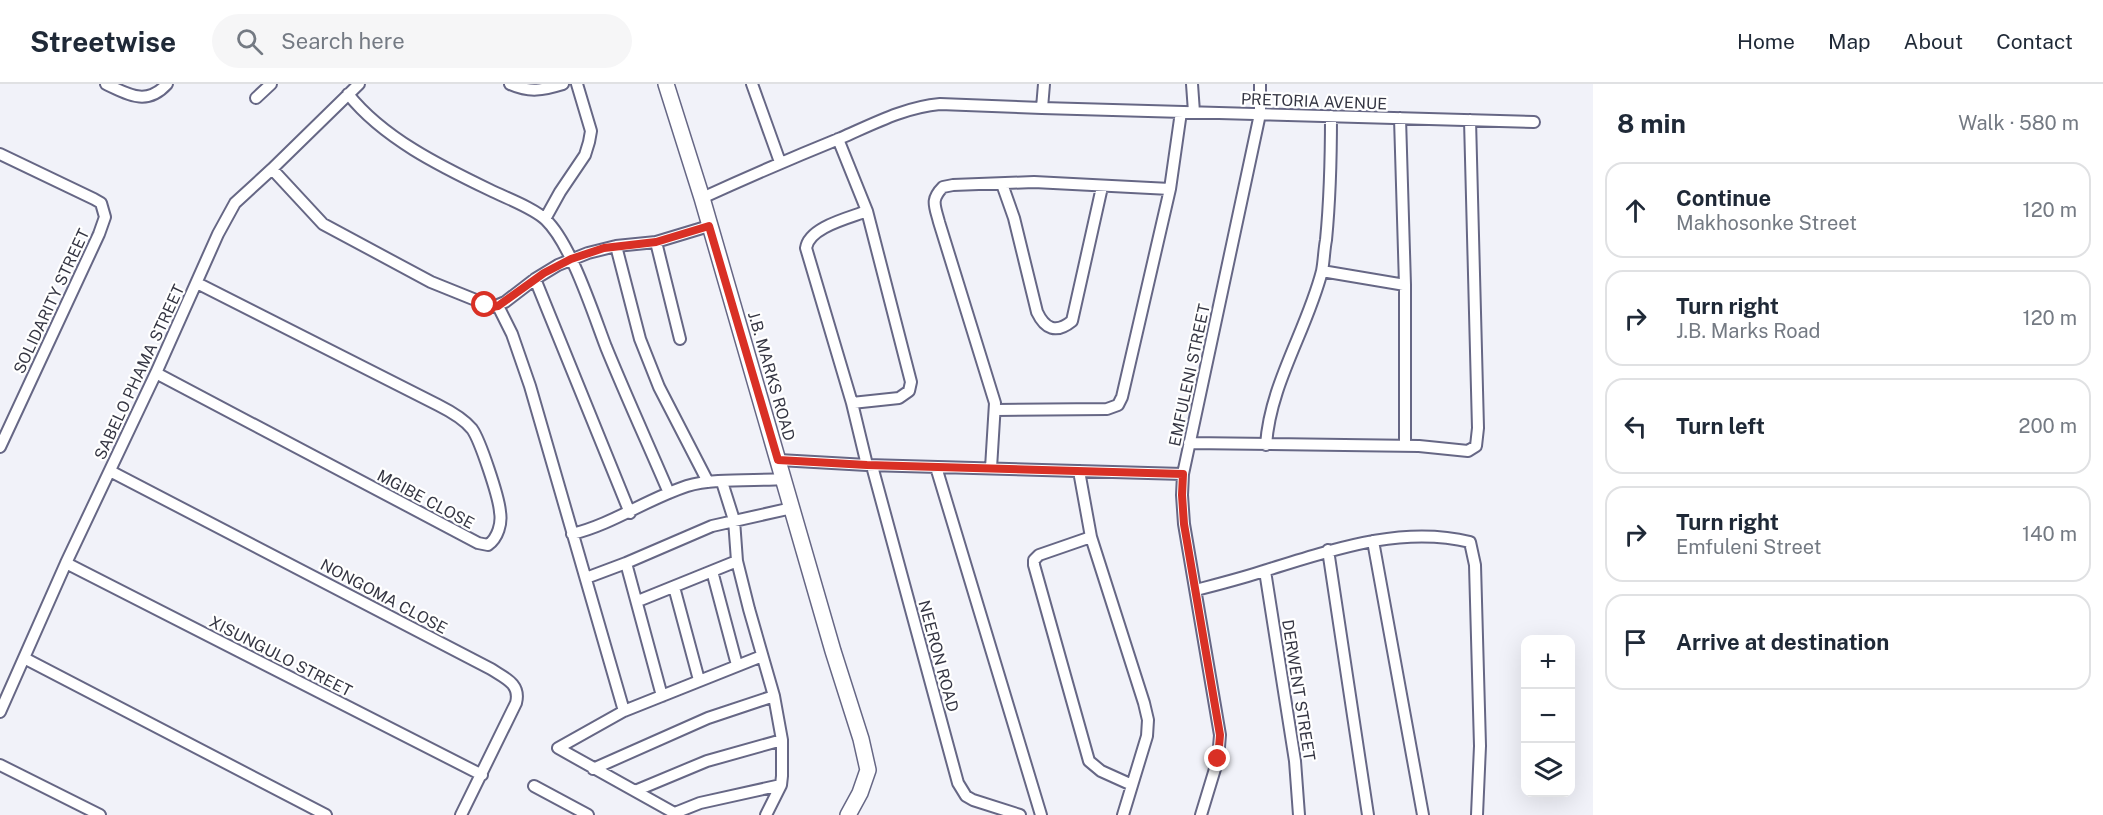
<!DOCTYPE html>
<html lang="en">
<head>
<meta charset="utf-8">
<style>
  :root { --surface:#fff; --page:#f6f6f7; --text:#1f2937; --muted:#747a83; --line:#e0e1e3 }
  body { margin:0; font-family:"Public Sans",sans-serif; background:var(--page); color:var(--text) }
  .controls { position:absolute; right:18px; bottom:18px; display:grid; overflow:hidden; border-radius:12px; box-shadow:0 6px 24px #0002 }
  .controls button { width:54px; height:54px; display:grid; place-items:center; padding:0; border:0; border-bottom:2px solid var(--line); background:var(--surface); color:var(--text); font:30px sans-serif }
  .stop { position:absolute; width:18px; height:18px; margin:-14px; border:4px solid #d93025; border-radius:50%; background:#fff }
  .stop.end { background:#d93025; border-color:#fff; box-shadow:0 2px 6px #0008 }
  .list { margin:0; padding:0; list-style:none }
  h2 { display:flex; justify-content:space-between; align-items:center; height:78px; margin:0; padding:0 24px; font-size:26px }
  h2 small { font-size:20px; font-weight:400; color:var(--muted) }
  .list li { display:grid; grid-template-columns:39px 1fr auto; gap:18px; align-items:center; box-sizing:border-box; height:96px; margin:0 12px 12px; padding:0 12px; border:2px solid var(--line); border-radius:18px }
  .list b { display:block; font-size:22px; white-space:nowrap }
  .list p { margin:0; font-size:20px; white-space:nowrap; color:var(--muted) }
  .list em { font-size:20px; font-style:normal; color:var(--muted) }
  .icon { flex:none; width:33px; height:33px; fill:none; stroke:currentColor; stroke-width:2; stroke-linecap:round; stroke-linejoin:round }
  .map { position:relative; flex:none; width:1593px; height:731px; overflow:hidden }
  header { display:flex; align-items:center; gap:36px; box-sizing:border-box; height:84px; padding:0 30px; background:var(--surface); border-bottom:2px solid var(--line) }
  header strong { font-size:28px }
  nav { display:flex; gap:33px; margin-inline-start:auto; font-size:21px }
  .search { width:420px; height:54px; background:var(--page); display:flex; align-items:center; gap:15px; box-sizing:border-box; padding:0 21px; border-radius:33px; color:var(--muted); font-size:22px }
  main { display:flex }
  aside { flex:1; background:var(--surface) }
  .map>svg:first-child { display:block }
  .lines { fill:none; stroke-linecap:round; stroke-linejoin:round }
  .street-casing { stroke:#666785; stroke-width:14 }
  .secondary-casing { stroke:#666785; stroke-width:18 }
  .street { stroke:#fff; stroke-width:10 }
  .secondary { stroke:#fff; stroke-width:15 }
  .route { stroke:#d93025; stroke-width:8 }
  .labels { text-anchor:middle; stroke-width:4.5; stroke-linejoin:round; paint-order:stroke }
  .street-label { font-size:16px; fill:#353643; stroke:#fff }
</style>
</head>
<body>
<header>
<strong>Streetwise</strong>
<div class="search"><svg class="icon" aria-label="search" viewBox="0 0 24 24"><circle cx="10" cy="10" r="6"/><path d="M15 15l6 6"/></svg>Search here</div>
<nav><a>Home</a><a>Map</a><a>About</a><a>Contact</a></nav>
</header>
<main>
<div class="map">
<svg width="1593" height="731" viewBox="0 0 1593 731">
  <rect width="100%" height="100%" fill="#f1f2f9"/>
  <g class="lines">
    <defs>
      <path id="street" d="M 106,0 C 129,11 147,22 167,0
        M 510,0 C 530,9 543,6 563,0
        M 752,0 L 780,78
        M 1192,0 L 1194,28
        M 348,10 C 383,54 440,82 490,106 C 506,114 534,124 546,136 C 571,160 593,229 606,263 C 626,312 648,360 669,409
        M 256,14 L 271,0
        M 1042,24 L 1044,0
        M 1400,34 L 1405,201 L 1405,362
        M 838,55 L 867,127 L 911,298 L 909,307 L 899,314 L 852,319
        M 0,70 L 94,115 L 101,119 L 105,133 L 99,150 L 0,363
        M 272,85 L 323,140 L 431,198 L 493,223 L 505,218 L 535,195 L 558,181 L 588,169 L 616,162 L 656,158 L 709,142
        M 1002,100 L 1014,134 L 1037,228 C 1045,245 1056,250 1072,237 L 1102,103
        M 702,114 C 748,93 794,73 841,54 C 873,40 905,23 940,20 L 1042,24 L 1534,38
        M 867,127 C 849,134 809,143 806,164 L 852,319 L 867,381
        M 545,135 L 560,108 L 585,71 L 589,58 L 591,47 L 577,0
        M 656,158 L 680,255
        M 616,162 L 640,255 L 659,303 L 708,398
        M 1322,187 L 1405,201
        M 535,195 L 630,429
        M 498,222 L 512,250 L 530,302 L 624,627
        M 156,289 L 478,459 L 488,461 C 498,454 502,439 500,428 C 499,413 480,356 472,345 C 463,334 450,327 438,321 L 197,199
        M 996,326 L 1107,325 L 1118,321 L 1122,313 L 1170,105 L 1181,28
        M 1189,359 L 1419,362 L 1468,367 L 1476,362 L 1478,344 L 1470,36
        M 1266,361 C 1270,300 1307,246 1322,187 C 1324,177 1324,166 1326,156 C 1330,115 1331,73 1331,32
        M 779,376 L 867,381 L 1183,390
        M 872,382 L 958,699 L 966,712 L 973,716 L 1020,731
        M 936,383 L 1041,731
        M 991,384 L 995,319 L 939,138 C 935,122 930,116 943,103 L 953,101 L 1034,98 L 1170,105
        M 110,387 L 491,585 C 505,594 521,600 516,619 L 461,731
        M 1079,387 L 1091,453 L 1144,619 L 1148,636 L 1147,652 L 1123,731
        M 722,398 L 734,436 L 737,477 L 749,525 L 774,612 L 782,656 L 782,692 L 781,701 L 766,731
        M 572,450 C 613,440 647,415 687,402 C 713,394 756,397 784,395
        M 1091,453 L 1039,471 L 1034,476 L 1034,481 L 1089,677 L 1101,687 L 1132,701
        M 1373,457 L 1423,731
        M 1328,466 L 1368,731
        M 66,479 L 482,691
        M 626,479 L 662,612
        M 712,487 L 737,581
        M 1265,487 L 1295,677 L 1299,731
        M 586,494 L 626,479 L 712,442 L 792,424
        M 674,503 L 699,596
        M 1196,506 C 1219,500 1243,494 1267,486 C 1332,466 1401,441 1470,458 L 1475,481 L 1480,662 L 1477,731
        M 638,517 L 737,477
        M 24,574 L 326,731
        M 0,628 L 66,479 L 156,289 L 218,150 L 235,119 L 272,85 L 359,0
        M 0,681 L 100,731
        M 593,685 L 708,634 L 774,612
        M 534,702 L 588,731
        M 635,707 L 707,677 L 782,656
        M 675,729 L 700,719 L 781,701
        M 678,731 L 558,664 L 624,627 L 762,572
        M 1201,731 L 1218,675 L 1220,651 L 1184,440 L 1182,411 L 1183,390 L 1260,30 L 1260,0"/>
      <path id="secondary" d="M 666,0 L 702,114 L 833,567 L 861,655 L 868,686 L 860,709 L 848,731"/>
    </defs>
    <use href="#street" class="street-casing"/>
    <use href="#secondary" class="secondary-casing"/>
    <use href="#street" class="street"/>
    <use href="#secondary" class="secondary"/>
  </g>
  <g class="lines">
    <path class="route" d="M 485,221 L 492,223 L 498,222 L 544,189 L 571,175 L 604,164 L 656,158 L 709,142 L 778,376 L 867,381 L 1183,390 L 1182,411 L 1184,440 L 1220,651 L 1218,675"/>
  </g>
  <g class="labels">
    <g class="street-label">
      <text transform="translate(1314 17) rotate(2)" y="6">PRETORIA AVENUE</text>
      <text transform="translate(51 217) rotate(-65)" y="6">SOLIDARITY STREET</text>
      <text transform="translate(139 288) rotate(-65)" y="6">SABELO PHAMA STREET</text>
      <text transform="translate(1189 291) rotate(-78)" y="6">EMFULENI STREET</text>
      <text transform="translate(772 292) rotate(74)" y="6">J.B. MARKS ROAD</text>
      <text transform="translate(426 415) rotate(28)" y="6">MGIBE CLOSE</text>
      <text transform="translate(384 512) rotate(28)" y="6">NONGOMA CLOSE</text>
      <text transform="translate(281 572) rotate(27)" y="6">XISUNGULO STREET</text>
      <text transform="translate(939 572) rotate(75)" y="6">NEERON ROAD</text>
      <text transform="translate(1299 606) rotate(81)" y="6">DERWENT STREET</text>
    </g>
  </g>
</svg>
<div class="controls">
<button>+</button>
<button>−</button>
<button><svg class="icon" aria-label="layers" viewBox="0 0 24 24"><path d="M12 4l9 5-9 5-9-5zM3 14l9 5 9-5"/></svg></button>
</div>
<div class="stop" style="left:485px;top:221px"></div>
<div class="stop end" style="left:1218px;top:675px"></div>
</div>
<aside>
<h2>8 min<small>Walk · 580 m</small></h2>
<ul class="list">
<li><svg class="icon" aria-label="ahead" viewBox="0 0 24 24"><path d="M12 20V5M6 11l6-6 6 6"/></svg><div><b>Continue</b><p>Makhosonke Street</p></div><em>120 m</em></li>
<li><svg class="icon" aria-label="right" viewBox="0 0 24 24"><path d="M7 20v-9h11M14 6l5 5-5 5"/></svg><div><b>Turn right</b><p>J.B. Marks Road</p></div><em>120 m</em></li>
<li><svg class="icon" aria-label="left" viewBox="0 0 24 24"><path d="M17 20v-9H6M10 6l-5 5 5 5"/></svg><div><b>Turn left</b></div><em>200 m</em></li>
<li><svg class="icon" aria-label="right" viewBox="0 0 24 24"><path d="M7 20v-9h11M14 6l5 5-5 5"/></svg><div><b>Turn right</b><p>Emfuleni Street</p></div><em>140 m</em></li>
<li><svg class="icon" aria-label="arrive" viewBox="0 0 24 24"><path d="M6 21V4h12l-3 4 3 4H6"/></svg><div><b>Arrive at destination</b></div></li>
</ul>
</aside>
</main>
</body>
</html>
